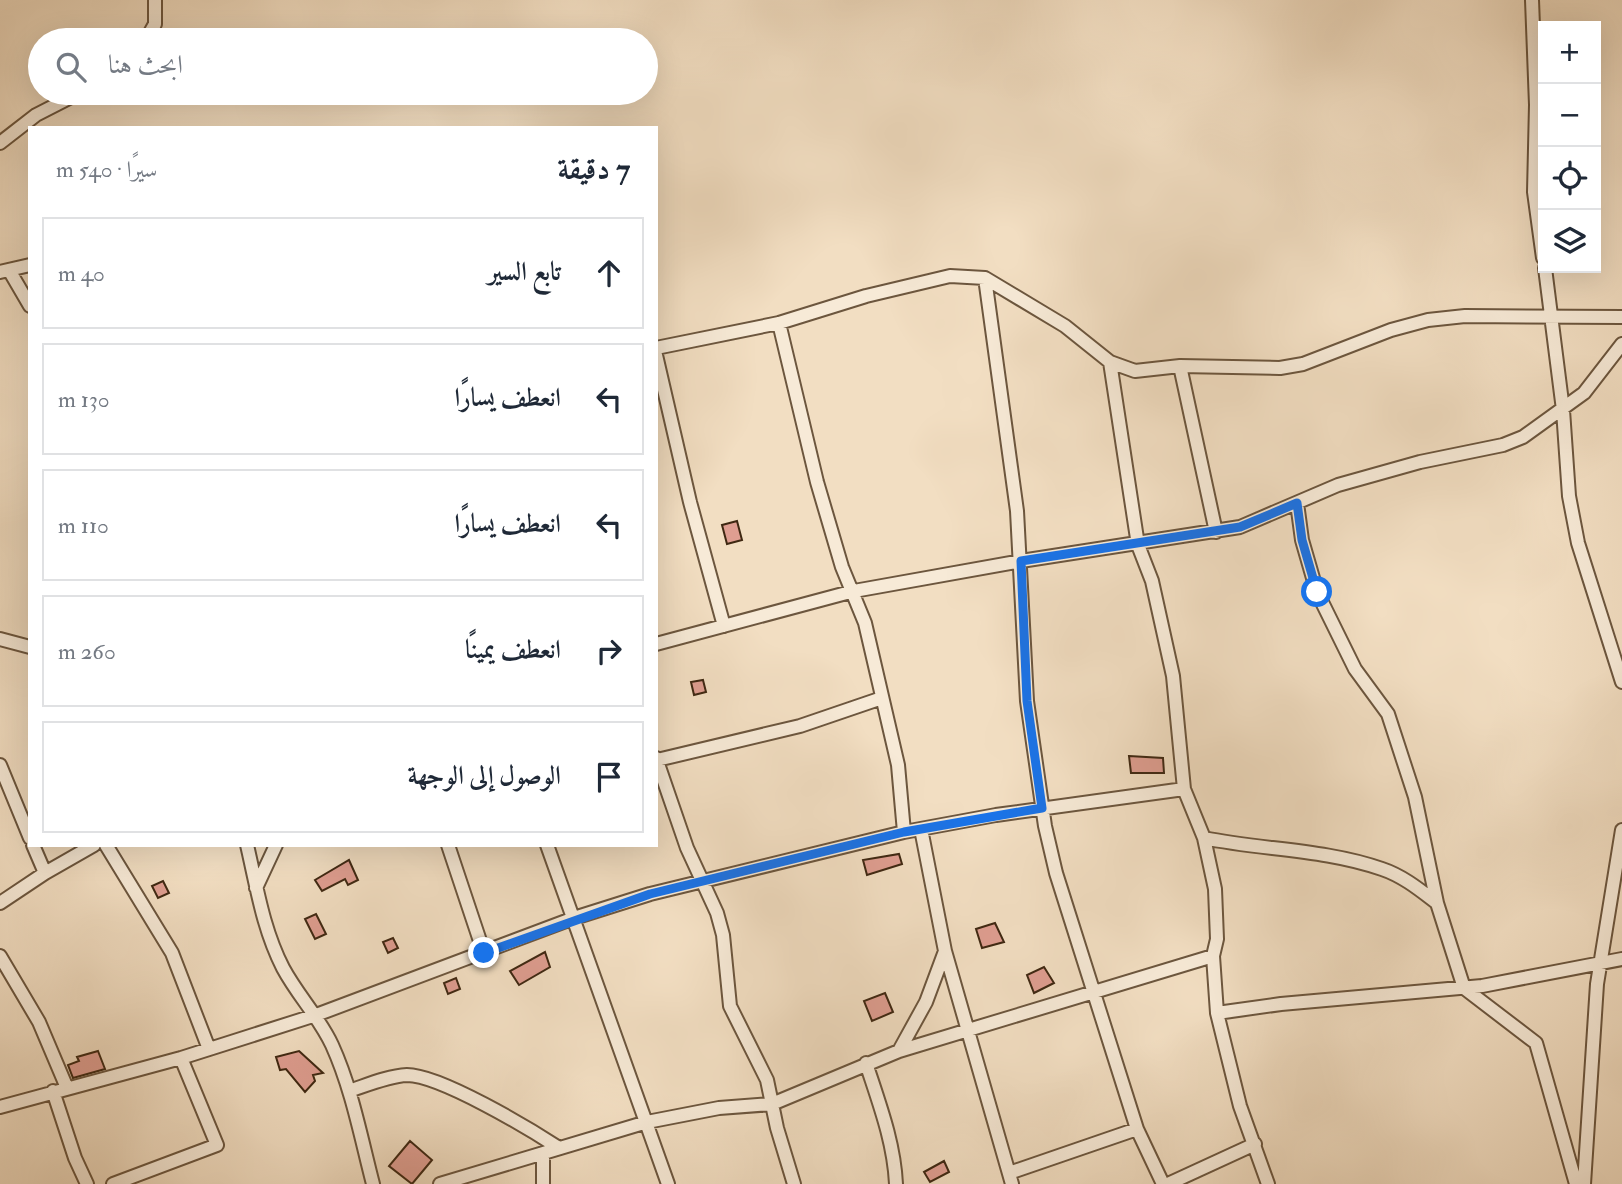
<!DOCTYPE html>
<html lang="ar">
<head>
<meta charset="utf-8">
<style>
  :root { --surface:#fff; --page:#f2f2f3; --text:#1f2937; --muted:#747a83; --line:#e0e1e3 }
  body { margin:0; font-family:"IM FELL Double Pica",Amiri,serif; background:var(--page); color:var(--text); direction:rtl }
  .controls { position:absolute; right:21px; top:21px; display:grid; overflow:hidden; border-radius:0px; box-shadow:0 7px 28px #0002 }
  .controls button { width:63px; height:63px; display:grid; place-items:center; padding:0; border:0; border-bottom:2px solid var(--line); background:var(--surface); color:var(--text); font:35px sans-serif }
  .stop { position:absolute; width:21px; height:21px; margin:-16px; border:5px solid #1a73e8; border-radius:50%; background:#fff }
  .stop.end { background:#1a73e8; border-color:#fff; box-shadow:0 2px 7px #0008 }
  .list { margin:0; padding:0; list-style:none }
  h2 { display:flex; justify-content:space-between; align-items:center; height:91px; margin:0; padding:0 28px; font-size:30px }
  h2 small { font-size:23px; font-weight:400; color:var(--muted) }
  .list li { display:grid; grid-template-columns:46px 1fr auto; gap:21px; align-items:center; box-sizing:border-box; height:112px; margin:0 14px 14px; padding:0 14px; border:2px solid var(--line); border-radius:0px }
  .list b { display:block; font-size:26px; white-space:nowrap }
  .list em { font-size:23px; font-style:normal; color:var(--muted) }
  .icon { flex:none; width:38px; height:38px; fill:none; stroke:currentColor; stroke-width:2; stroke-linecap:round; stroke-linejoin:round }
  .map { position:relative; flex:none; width:1622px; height:1184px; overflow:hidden; direction:ltr }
  .search { position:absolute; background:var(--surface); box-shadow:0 7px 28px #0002; left:28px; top:28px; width:630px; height:77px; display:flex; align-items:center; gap:18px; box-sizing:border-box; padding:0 24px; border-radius:38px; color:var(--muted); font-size:26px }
  .panel { position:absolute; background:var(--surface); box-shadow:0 7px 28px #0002; left:28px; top:126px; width:630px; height:721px; border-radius:0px; direction:rtl }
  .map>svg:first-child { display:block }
  .building { fill:#df9e91; stroke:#3f2812; stroke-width:2 }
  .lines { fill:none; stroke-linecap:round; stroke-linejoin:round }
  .minor-casing { stroke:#6c563e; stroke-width:16 }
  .minor { stroke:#f7ead7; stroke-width:12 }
  .route { stroke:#1a73e8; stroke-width:9 }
</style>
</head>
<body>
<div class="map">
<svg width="1622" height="1184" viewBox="0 0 1622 1184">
  <rect width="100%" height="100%" fill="#f2dec2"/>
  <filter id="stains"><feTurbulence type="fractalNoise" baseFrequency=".00286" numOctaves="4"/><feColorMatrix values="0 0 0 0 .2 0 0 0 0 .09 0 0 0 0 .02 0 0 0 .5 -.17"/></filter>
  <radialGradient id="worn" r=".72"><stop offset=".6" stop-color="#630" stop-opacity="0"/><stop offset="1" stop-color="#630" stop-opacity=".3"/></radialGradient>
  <path class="building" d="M 737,521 L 742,540 L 727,544 L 722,525 Z
    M 703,680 L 706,692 L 694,695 L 691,682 Z
    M 1129,756 L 1163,758 L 1164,773 L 1131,773 Z
    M 899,854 L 902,864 L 867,875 L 863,860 Z
    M 349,860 L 358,880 L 348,885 L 345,879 L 322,891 L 315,880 Z
    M 163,881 L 169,893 L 158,898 L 152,886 Z
    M 316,914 L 326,934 L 315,939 L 305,919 Z
    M 995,923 L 1004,942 L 982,948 L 976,929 Z
    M 393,938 L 398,948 L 388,953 L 383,942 Z
    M 545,952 L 550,967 L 519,985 L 510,971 Z
    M 1044,967 L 1054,983 L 1034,993 L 1027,975 Z
    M 456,978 L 460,989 L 448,994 L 444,983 Z
    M 885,993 L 893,1012 L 872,1021 L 864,1001 Z
    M 98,1051 L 105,1069 L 73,1078 L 68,1065 L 79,1061 L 77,1057 Z
    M 299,1051 L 323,1073 L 313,1075 L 315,1081 L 305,1092 L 286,1069 L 280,1070 L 276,1057 Z
    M 410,1141 L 432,1160 L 412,1184 L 389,1166 Z
    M 944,1161 L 949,1172 L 930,1182 L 924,1172 Z"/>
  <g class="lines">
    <defs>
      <path id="minor" d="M 1532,0 L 1536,105 L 1534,192 L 1543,258
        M 146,40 L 155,24 L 155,0
        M 0,143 L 36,115 L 79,93
        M 1545,268 L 1563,410 L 1569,496 L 1578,543 L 1622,682
        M 9,270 L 30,306
        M 0,272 L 30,265
        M 985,278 L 1017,511 L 1027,701 L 1045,826 L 1056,873 L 1137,1129 L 1163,1184
        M 779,323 L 817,482 L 842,567 L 865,623 L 898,765 L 904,832
        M 656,348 L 779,323 L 866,296 L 950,276 L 985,278 L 1065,326 L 1110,362 L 1135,371 L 1180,366 L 1280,368 L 1303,364 L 1391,330 L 1428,320 L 1465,316 L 1622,317
        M 656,355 L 690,502 L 724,626
        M 1110,362 L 1138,545 L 1152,581 L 1173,676 L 1184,789 L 1204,838 L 1215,889 L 1217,939 L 1213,956 L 1217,1013 L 1240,1106 L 1268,1184
        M 1180,366 L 1216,532
        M 1297,503 L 1302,540 L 1317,592 L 1355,669 L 1388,714 L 1415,797 L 1437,903 L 1464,988 L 1536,1043 L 1576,1184
        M 0,639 L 30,647
        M 656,644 L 854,591 L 1021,561 L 1240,527 L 1338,485 L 1420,462 L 1503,445 L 1523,437 L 1584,393 L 1622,344
        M 656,758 L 687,848 L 717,913 L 723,935 L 730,1006 L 767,1080 L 777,1128 L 794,1184
        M 657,760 L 800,726 L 882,698
        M 0,765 L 30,838
        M 921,829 L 945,951 L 1012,1184
        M 1204,838 C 1262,850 1325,849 1382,869 C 1403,876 1420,890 1437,903
        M 33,845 L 45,873
        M 106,845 L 172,953 L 209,1049
        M 247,845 C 257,888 263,929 283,968 C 298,996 319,1017 332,1045 C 352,1089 361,1138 373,1184
        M 448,845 L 484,953
        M 547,845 L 668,1184
        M 256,888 L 276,845
        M 0,903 L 45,873 L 94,845
        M 0,956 L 39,1022 L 67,1088
        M 1217,1013 L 1281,1004 L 1482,986 L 1622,959
        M 899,1051 L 926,1002 L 945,951
        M 866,1063 C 879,1103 894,1142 896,1184
        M 53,1091 L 75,1158 L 87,1184
        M 349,1091 C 367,1085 388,1076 407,1075 C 440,1075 530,1129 559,1148
        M 0,1107 L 181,1058 L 316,1015 L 574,918 L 650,894 L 904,832 L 996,815 L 1184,789
        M 543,1154 L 543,1184
        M 1009,1173 L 1137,1129
        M 113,1184 L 217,1145 L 181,1058
        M 440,1184 L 647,1122 L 719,1108 L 772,1104 L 899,1051 L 1213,956
        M 1168,1184 L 1255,1144
        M 1584,1184 L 1597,984 L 1622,830"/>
    </defs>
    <use href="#minor" class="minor-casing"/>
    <use href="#minor" class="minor"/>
  </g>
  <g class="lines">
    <path class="route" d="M 484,953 L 650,894 L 904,832 L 1042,808 L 1027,701 L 1021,561 L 1240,527 L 1297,503 L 1302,540 L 1317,592"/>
  </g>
  <rect width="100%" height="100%" filter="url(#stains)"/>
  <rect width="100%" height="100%" fill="url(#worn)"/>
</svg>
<div class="controls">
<button>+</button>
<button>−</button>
<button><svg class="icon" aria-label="locate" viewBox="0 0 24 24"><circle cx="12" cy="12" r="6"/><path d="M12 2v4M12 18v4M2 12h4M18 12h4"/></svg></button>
<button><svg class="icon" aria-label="layers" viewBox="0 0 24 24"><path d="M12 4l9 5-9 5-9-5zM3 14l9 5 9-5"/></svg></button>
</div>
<div class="stop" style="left:1317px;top:592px"></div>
<div class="stop end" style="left:484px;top:953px"></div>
<div class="search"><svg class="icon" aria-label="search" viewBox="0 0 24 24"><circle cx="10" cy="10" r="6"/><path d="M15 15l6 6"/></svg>ابحث هنا</div>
<section class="panel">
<h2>7 دقيقة<small>سيرًا · 540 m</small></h2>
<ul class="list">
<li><svg class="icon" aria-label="ahead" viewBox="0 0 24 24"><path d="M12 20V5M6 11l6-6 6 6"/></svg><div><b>تابع السير</b></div><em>40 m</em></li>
<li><svg class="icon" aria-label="left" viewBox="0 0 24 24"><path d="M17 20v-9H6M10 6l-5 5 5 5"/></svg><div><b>انعطف يسارًا</b></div><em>130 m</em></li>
<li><svg class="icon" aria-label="left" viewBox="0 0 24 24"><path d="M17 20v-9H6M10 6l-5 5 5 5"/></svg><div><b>انعطف يسارًا</b></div><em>110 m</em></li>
<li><svg class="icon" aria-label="right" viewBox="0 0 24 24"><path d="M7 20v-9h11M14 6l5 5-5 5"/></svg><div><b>انعطف يمينًا</b></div><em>260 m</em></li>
<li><svg class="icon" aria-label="arrive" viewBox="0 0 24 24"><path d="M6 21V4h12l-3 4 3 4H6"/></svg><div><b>الوصول إلى الوجهة</b></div></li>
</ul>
</section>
</div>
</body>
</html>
